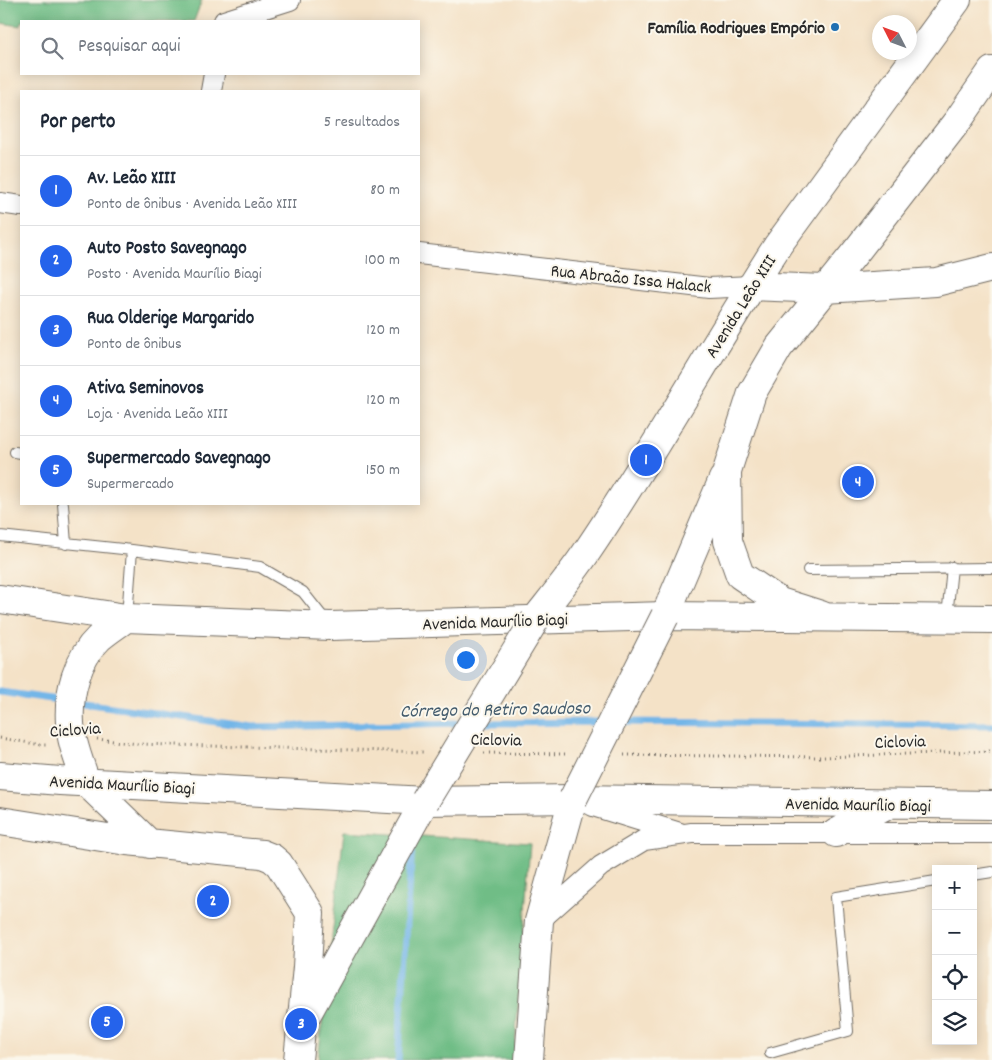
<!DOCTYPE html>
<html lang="pt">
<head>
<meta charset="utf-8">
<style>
  :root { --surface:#fff; --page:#f2f2f3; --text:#1f2937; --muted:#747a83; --line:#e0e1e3; --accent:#2563eb }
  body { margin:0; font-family:Dekko,sans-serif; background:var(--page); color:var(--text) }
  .controls { position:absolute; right:15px; bottom:15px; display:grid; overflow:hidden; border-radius:0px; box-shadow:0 2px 12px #0003 }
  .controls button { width:45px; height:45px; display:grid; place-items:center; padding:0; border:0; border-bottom:1px solid var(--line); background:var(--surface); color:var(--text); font:25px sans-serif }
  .compass { position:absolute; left:872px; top:15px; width:45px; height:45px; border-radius:50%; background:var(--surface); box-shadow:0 2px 12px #0003; rotate:312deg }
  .you { position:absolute; left:465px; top:659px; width:18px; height:18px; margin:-12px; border:4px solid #fff; border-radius:50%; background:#1a73e8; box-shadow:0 0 0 8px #1a73e833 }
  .badge { display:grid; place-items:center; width:32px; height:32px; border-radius:50%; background:var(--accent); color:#fff; font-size:16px; font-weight:700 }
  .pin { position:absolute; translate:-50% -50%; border:2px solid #fff; box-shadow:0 1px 5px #0006 }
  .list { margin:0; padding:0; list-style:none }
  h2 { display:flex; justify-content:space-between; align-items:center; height:65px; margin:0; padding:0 20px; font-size:21px }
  h2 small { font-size:16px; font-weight:400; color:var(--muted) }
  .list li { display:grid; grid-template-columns:32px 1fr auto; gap:15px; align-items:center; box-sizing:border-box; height:70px; padding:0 20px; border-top:1px solid var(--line) }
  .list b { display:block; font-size:19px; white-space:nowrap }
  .list p { margin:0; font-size:16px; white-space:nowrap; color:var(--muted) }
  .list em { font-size:16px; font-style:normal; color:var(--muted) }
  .icon { flex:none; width:28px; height:28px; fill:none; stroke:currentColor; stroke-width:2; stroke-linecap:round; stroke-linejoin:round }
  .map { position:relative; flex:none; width:992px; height:1060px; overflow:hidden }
  .search { position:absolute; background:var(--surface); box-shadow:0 2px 12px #0003; left:20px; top:20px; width:400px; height:55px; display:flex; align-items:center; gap:12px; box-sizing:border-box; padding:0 18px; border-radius:0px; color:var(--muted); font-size:19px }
  .panel { position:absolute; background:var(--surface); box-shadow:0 2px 12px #0003; left:20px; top:90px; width:400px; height:415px; border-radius:0px }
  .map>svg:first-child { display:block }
  .forest { fill:#6fbd86; stroke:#4d7458 }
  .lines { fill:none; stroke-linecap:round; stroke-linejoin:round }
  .stream { stroke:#73b6e8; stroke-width:7 }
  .lane-casing { stroke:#716b62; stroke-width:12 }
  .street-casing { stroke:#716b62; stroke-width:22 }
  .secondary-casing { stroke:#716b62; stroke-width:30 }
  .primary-casing { stroke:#716b62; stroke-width:30 }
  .path { stroke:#716b62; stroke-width:3; stroke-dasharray:1 4; stroke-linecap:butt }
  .lane { stroke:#fff; stroke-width:10 }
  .street { stroke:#fff; stroke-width:20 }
  .secondary { stroke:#fff; stroke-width:28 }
  .primary { stroke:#fff; stroke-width:28 }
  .secondary-bridge-casing { stroke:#716b62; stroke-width:30; stroke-linecap:butt }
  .secondary-bridge { stroke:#fff; stroke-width:28 }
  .poi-dot { fill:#1f6fb2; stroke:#fbf7ec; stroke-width:2 }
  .labels { text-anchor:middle; stroke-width:4; stroke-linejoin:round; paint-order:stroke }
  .poi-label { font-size:18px; font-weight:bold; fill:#2b2b2b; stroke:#fbf7ec; text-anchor:end }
  .street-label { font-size:18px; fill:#2b2b2b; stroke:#fbf7ec }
  .water-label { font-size:19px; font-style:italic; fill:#445c6d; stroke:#fbf7ec }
</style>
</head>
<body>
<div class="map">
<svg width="992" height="1060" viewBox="0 0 992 1060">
  <rect width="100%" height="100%" fill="#fbf7ec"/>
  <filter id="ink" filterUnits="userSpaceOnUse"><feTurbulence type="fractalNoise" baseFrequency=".02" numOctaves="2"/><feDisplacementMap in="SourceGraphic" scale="10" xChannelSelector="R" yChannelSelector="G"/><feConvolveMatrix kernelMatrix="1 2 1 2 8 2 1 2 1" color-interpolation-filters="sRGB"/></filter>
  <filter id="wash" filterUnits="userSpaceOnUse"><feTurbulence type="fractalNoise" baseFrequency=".0096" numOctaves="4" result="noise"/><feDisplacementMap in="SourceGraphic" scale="20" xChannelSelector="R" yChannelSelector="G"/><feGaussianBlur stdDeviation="1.12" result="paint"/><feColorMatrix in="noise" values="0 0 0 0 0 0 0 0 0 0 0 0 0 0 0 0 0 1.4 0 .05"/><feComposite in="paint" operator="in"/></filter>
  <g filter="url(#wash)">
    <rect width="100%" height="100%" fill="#f4e2c7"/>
    <path class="forest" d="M 0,0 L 202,0 L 194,21 L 21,21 L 21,26 L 0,23 Z
      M 344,831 L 530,843 L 514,1060 L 318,1060 Z"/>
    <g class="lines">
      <path class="stream" d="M 0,692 L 66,701
        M 77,702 L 252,727 L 464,723
        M 620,722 L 992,725
        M 480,723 L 604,722
        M 398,1060 L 412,846"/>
    </g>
  </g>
  <g filter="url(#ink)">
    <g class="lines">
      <defs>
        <path id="lane" d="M 15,452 L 21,453
          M 63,504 L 66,544
          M 0,536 L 132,550 L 127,617
          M 132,550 L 260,567 L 303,592 L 326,621
          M 808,570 L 992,568
          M 947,617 L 952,567
          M 973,875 L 992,872
          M 770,1053 L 848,1031 L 836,897 L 936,881"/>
        <path id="street" d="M 224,21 L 290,0
          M 211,91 L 214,74
          M 0,203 L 21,206
          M 419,254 L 709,288 L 751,286
          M 593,806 L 680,833
          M 539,921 L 601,866 L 644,840 L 692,833 L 992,833"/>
        <path id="secondary" d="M 751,286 L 825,289 L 936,282 L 992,268
          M 821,615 L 780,602 L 740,575 L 728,541 L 727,471 L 752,393 L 779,347 L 858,249 L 959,119 L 992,71
          M 665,616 L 723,479
          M 535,620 C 553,597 572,574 588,550 C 655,451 713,345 778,245 L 957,0
          M 86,782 L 150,844
          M 0,821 L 127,841 L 262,854 L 272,858 L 279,864 L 310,913 L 307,967 L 298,1060
          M 307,1014 L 425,801
          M 529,1060 L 539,921 L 573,799"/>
        <path id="primary" d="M 0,599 L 126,618 L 330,626 L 665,616 L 992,619
          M 0,776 L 60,781 L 425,801 L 573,799 L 992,805
          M 86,782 C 80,763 71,743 70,723 C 68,693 77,659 99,638 C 107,631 118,624 126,618
          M 836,833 L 888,805"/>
      </defs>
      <use href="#lane" class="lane-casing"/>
      <use href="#street" class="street-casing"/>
      <use href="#secondary" class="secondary-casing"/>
      <use href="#primary" class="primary-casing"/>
      <path class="path" d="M 0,738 L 42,745 L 49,745
        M 97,739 L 138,744 L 425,752
        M 484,753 L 568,754
        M 624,755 L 823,757 L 992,751"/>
      <use href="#lane" class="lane"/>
      <use href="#street" class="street"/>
      <use href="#secondary" class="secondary"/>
      <use href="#primary" class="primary"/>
      <defs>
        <path id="secondary-bridge" d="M 573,799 L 665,616
          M 425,801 L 535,620"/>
      </defs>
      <use href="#secondary-bridge" class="secondary-bridge-casing"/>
      <use href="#secondary-bridge" class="secondary-bridge"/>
    </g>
  </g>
  <circle class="poi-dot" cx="835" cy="27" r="5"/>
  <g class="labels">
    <g class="poi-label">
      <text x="825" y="33">Família Rodrigues Empório</text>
    </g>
    <g class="street-label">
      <text transform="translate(631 278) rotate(6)" y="6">Rua Abraão Issa Halack</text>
      <text transform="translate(740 306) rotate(-58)" y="6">Avenida Leão XIII</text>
      <text transform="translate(495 621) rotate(-2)" y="6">Avenida Maurílio Biagi</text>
      <text transform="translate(75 729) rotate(-4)" y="6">Ciclovia</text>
      <text transform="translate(496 739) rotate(1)" y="6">Ciclovia</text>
      <text transform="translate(900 741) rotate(-2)" y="6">Ciclovia</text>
      <text transform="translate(122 784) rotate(3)" y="6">Avenida Maurílio Biagi</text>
      <text transform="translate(858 804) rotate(1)" y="6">Avenida Maurílio Biagi</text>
    </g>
    <g class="water-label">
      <text transform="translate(495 708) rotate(-1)" y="7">Córrego do Retiro Saudoso</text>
    </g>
  </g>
</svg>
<div class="controls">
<button>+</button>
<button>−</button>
<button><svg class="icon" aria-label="locate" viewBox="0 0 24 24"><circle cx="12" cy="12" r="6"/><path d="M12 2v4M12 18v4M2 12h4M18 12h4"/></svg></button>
<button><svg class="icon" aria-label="layers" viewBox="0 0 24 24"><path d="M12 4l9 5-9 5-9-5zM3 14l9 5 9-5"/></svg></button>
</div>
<svg class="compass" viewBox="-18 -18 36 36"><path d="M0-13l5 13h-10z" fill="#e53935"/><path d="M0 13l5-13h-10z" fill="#747a83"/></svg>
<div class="you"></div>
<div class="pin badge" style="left:646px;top:460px">1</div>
<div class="pin badge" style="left:213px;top:901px">2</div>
<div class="pin badge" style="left:301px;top:1024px">3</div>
<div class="pin badge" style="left:858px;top:482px">4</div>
<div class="pin badge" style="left:107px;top:1022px">5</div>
<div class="search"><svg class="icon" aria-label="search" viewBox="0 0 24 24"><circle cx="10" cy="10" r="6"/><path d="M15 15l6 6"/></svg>Pesquisar aqui</div>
<section class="panel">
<h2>Por perto<small>5 resultados</small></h2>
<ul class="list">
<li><span class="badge">1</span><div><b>Av. Leão XIII</b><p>Ponto de ônibus · Avenida Leão XIII</p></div><em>80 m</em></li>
<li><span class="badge">2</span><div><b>Auto Posto Savegnago</b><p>Posto · Avenida Maurílio Biagi</p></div><em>100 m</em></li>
<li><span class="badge">3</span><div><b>Rua Olderige Margarido</b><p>Ponto de ônibus</p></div><em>120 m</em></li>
<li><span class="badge">4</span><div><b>Ativa Seminovos</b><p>Loja · Avenida Leão XIII</p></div><em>120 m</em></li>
<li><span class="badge">5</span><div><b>Supermercado Savegnago</b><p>Supermercado</p></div><em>150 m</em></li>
</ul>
</section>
</div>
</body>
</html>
